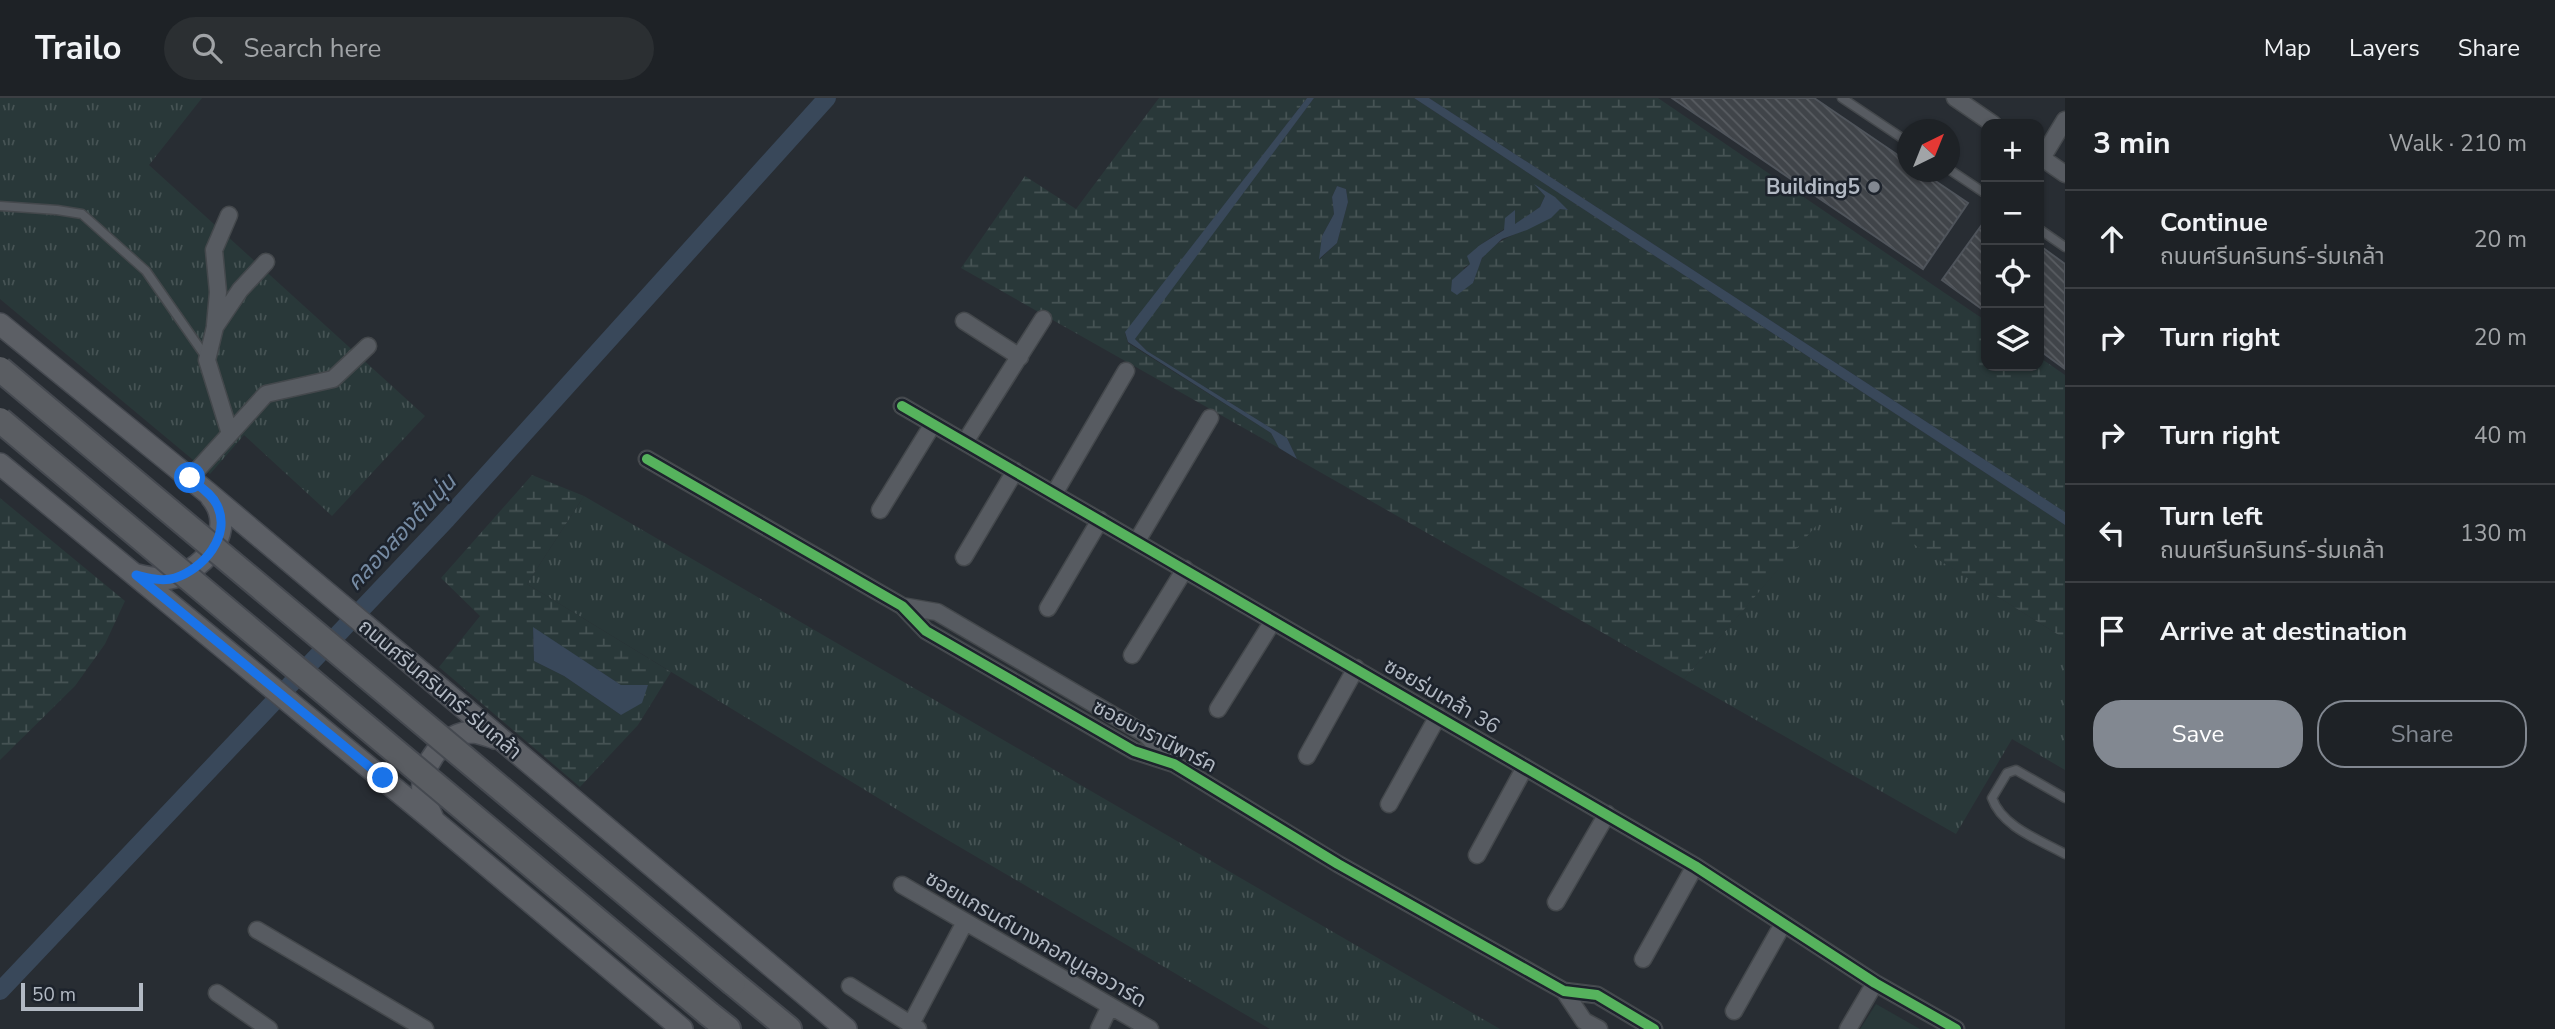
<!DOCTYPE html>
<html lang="en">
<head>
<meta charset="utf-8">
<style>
  :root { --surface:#1e2226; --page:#2b2f32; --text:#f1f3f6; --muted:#a1a4a7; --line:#3c3f43; --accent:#828891 }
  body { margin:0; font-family:"Nunito Sans","Noto Sans Thai",sans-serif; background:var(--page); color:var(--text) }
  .controls { position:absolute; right:21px; top:21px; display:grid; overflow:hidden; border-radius:14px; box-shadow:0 2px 5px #0004 }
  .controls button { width:63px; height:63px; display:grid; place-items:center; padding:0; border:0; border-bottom:2px solid var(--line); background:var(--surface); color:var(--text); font:35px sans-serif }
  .compass { position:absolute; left:1897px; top:21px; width:63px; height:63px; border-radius:50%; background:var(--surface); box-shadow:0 2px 5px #0004; rotate:43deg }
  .scale { position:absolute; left:21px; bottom:18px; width:122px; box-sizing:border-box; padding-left:7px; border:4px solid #b2b9c3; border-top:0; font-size:19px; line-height:24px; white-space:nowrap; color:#b2b9c3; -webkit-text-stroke:5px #1d232c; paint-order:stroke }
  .stop { position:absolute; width:21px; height:21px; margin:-16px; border:5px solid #1a73e8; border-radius:50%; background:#fff }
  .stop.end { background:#1a73e8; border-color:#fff; box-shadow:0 2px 7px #0008 }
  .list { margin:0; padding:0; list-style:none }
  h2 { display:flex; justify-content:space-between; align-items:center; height:91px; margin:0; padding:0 28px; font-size:30px }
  h2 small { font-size:23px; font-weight:400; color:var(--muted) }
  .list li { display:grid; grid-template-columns:46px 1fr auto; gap:21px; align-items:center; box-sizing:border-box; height:98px; padding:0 28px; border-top:2px solid var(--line) }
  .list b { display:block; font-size:26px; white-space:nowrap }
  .list p { margin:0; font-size:23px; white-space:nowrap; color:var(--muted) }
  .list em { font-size:23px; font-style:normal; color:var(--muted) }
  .actions { display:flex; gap:14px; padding:21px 28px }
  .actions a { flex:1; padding:16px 0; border:2px solid var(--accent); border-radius:28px; text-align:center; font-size:24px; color:var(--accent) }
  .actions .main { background:var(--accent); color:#fff }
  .icon { flex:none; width:38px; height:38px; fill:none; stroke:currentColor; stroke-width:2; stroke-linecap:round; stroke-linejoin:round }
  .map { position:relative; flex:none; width:2065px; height:931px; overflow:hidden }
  header { display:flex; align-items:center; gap:42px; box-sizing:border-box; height:98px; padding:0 35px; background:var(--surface); border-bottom:2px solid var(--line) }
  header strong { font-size:33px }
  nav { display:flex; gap:38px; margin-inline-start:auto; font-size:24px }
  .search { width:490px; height:63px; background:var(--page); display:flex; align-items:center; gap:18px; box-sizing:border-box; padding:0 24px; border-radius:38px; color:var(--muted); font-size:26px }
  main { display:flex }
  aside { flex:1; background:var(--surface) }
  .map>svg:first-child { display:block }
  .grass { fill:url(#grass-tufts) }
  .wetland { fill:url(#wetland-marsh); fill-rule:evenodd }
  .green { fill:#293839 }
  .water { fill:#39485a }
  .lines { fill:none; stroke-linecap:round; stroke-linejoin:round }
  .canal { stroke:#39485a; stroke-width:18 }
  .building { fill:url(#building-back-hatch); stroke:#4f545b; stroke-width:2 }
  .lane-casing { stroke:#44484c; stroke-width:11 }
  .street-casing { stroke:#44484c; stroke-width:19 }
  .secondary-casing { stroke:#454950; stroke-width:24 }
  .primary-casing { stroke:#454950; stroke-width:28 }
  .lane { stroke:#575b61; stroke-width:8 }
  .street { stroke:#575b61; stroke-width:16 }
  .secondary { stroke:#5c5f65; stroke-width:21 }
  .primary { stroke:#5a5d62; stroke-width:24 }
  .primary-bridge-casing { stroke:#454950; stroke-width:28; stroke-linecap:butt }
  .primary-bridge { stroke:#5a5d62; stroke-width:24 }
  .cycleway-casing { stroke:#1d232c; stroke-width:15 }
  .cycleway { stroke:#56b35d; stroke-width:10 }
  .route { stroke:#1a73e8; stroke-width:9 }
  .poi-dot { fill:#828891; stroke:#1d232c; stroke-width:2.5 }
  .labels { text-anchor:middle; stroke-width:5; stroke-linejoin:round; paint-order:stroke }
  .poi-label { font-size:21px; font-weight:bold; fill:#b2b9c3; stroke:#1d232c; text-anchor:end }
  .street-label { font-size:21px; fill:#b2b9c3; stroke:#1d232c }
  .water-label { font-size:23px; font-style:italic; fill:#768ba3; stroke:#1d232c }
</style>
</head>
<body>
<header>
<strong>Trailo</strong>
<div class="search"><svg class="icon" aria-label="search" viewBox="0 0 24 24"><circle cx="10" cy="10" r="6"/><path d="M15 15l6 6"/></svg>Search here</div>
<nav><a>Map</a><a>Layers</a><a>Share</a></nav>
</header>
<main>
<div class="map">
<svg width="2065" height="931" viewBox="0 0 2065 931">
  <defs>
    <pattern id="grass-tufts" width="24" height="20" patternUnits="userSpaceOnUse" patternTransform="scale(1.75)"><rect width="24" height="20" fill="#293839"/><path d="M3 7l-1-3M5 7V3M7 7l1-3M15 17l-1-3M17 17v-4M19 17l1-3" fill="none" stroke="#465354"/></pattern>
    <pattern id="wetland-marsh" width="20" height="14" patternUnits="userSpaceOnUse" patternTransform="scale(1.75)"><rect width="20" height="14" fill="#293839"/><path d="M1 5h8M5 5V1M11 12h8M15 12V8" fill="none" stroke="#465354"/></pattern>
    <pattern id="building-back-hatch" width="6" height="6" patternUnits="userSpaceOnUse" patternTransform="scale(1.75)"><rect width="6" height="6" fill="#404449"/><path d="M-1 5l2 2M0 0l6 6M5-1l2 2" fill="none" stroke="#595d62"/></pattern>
  </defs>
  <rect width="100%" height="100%" fill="#282d33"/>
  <path class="grass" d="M 0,0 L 202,0 L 149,67 L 425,318 L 332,418 L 244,337 L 210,376 L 0,201 Z
    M 584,398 L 1500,931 L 1270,931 L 929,731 L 527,486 Z
    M 1840,399 L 2065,541 L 2065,672 L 2012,641 L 1956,736 L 1684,581 Z"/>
  <path class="wetland" d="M 1159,0 L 1307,0 L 1125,235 L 1128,245 L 1271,335 L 1279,350 L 961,170 L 1025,78 L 1076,111 Z
    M 1314,0 L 1414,0 L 2065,427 L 2065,541 L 1840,400 L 1684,581 L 1297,361 L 1287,340 L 1147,253 L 1135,241 L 1140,232 ZM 1337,88 L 1346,91 L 1348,104 L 1337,145 L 1320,161 L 1322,138 L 1334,116 L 1332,99 ZM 1537,89 L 1567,111 L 1560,111 C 1538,132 1493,137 1481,163 C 1477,170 1476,178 1473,185 L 1463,170 L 1470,166 L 1480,147 L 1504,131 L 1515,113 L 1515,127 L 1540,109 L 1545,98 Z
    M 1429,0 L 1658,0 L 1986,223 L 1986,268 L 2039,268 L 2039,259 L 2065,277 L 2065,414 Z
    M 532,377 L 584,398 L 527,486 L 671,574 L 638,627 L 580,689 L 439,569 L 480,518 L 441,480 ZM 533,530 L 621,587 L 648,588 L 621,617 L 564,578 L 534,563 Z
    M 0,400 L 125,503 L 105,546 L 75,588 L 0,662 Z"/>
  <path class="green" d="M 1876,906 L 1920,931 L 1860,931 Z"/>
  <path class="water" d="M 1307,0 L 1314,0 L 1135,241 L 1147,253 L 1287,340 L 1297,361 L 1279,350 L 1271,335 L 1128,244 L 1125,234 Z
    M 1414,0 L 1429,0 L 2065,414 L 2065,427 Z
    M 1534,86 L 1555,99 L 1568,112 L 1560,111 L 1551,120 L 1527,132 L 1502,141 L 1482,160 L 1473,185 L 1457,197 L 1451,193 L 1452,182 L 1470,166 L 1467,158 L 1480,147 L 1504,132 L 1505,120 L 1515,112 L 1515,126 L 1540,109 L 1545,98 Z
    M 1337,88 L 1346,91 L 1348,104 L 1337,145 L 1319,161 L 1322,138 L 1334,116 L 1332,99 Z
    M 533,529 L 621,587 L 648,587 L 642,605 L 621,617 L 564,578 L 534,563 Z"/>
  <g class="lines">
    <path class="canal" d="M 0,893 L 447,421 L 827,0"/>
  </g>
  <path class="building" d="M 1672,0 L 1814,0 L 1908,64 L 1908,74 L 1922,74 L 1968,105 L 1923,171 Z
    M 1986,121 L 1986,214 L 1942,182 Z
    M 2039,147 L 2065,166 L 2065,271 L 2039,252 Z"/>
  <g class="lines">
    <defs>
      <path id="lane" d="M 1842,0 L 1908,44
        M 1950,72 L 1986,96
        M 0,108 L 57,112 L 82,116 L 146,173 L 206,259
        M 2039,131 L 2065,149
        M 2065,700 L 2016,672 L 2007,675 L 1992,700 C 2002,729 2040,742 2065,756"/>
      <path id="street" d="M 1955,0 L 1993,26
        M 2039,58 L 2065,76
        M 2042,60 L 2065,22
        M 964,223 L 1020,259
        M 215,227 L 218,194 L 214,152 L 229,117
        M 902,308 L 1695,768 L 1875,885 L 1956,931
        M 230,336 L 207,262 L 215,229 L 240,192 L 266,164
        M 965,344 L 1043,221
        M 647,361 L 902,508 L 926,533 L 1134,653 L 1174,666 L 1338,766 L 1564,893 L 1597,897 L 1654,931
        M 190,380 L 266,296 L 333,281 L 368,248
        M 1054,396 L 1126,273
        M 880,412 L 933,326
        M 1137,443 L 1210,320
        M 964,459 L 1015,373
        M 902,508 L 937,514 L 1145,636 L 1173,664
        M 1048,510 L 1100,422
        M 1132,557 L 1185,471
        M 1218,611 L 1273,523
        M 1307,658 L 1356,570
        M 1389,706 L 1438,618
        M 1477,757 L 1525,669
        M 902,787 L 1150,931
        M 1556,804 L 1607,716
        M 257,832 L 425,931
        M 1643,861 L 1695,768
        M 850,888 L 918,931
        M 1564,893 L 1584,923 L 1599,931
        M 217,895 L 269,931
        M 1734,913 L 1783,826
        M 911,926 L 965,824
        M 1099,931 L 1110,908
        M 1848,931 L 1875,885"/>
      <path id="secondary" d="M 0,226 L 208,395 L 846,931
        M 0,366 L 434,723 L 682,931
        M 137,477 C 150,480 162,483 175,479 C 207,469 237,430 211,399
        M 433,721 C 430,713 424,704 423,695 C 419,668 445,633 474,634 C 481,635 489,638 495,640"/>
      <path id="primary" d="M 733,885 L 789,931
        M 709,916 L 728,931"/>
    </defs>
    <use href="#lane" class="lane-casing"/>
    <use href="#street" class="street-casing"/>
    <use href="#secondary" class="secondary-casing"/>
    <use href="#primary" class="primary-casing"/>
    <use href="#lane" class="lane"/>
    <use href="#street" class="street"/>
    <use href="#secondary" class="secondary"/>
    <use href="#primary" class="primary"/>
    <defs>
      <path id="primary-bridge" d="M 0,271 L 733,885
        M 0,322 L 709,916"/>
    </defs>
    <use href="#primary-bridge" class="primary-bridge-casing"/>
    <use href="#primary-bridge" class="primary-bridge"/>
    <defs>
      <path id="cycleway" d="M 902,308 L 1695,768 L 1875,885 L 1956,931
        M 647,361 L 902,508 L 926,533 L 1134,653 L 1174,666 L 1338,766 L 1564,893 L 1597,897 L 1654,931"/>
    </defs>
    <use href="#cycleway" class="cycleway-casing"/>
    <use href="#cycleway" class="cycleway"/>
  </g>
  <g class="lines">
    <path class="route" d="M 190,380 C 199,388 212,396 217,407 C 232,438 203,471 175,480 C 162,484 149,480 136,477 L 383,680"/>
  </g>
  <circle class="poi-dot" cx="1874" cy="89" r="7"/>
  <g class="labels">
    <g class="poi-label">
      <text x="1860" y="96">Building5</text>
    </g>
    <g class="street-label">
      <text transform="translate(440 591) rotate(40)" y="7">ถนนศรีนครินทร์-ร่มเกล้า</text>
      <text transform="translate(1442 598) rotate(30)" y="7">ซอยร่มเกล้า 36</text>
      <text transform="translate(1155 638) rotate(27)" y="7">ซอยบารานีพาร์ค</text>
      <text transform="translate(1036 841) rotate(30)" y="7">ซอยแกรนด์บางกอกบูเลอวาร์ด</text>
    </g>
    <g class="water-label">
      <text transform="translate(401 434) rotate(-47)" y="8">คลองสองต้นนุ่น</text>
    </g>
  </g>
</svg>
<div class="controls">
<button>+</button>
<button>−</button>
<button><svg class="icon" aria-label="locate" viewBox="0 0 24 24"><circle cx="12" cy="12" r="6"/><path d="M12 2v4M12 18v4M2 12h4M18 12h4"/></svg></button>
<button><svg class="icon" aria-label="layers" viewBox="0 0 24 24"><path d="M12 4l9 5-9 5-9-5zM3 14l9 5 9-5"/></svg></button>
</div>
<svg class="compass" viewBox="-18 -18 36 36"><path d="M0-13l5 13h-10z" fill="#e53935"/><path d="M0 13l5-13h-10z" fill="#a1a4a7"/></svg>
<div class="scale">50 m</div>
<div class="stop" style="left:190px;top:380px"></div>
<div class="stop end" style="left:383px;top:680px"></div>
</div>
<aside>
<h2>3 min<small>Walk · 210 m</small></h2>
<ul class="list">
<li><svg class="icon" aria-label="ahead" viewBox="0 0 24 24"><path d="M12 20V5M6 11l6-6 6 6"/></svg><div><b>Continue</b><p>ถนนศรีนครินทร์-ร่มเกล้า</p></div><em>20 m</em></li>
<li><svg class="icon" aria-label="right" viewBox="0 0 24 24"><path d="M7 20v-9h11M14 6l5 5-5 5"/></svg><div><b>Turn right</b></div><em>20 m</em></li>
<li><svg class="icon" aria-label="right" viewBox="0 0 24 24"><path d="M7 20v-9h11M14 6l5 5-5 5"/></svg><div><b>Turn right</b></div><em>40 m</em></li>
<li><svg class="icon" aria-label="left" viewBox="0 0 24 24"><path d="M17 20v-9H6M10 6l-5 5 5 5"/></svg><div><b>Turn left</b><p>ถนนศรีนครินทร์-ร่มเกล้า</p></div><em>130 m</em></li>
<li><svg class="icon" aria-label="arrive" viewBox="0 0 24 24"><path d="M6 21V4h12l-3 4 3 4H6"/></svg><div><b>Arrive at destination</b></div></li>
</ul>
<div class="actions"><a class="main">Save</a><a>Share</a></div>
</aside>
</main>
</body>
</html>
